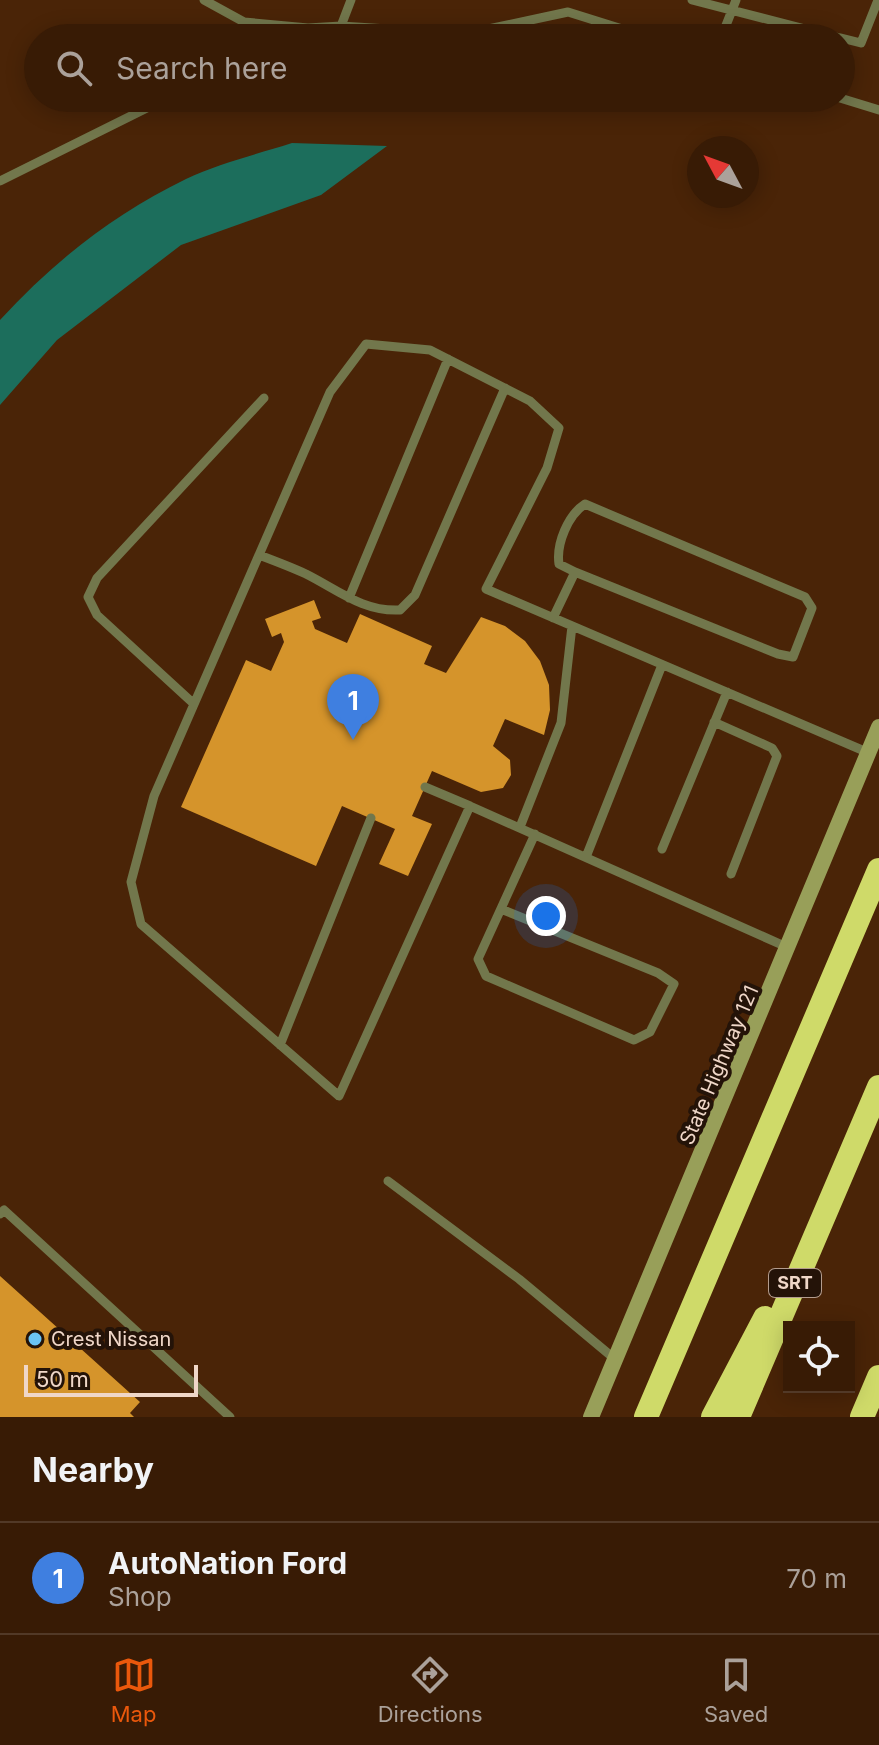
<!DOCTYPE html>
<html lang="en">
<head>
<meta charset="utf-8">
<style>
  :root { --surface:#381b05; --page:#3f240f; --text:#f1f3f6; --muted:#aba19a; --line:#523927; --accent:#ea580c }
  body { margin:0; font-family:Inter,sans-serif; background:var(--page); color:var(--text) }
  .controls { position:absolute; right:24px; bottom:24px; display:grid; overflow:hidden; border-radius:0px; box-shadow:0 4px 20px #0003 }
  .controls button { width:72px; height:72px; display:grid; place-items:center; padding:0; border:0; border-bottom:2px solid var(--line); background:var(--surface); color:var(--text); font:40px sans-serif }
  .compass { position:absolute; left:687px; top:136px; width:72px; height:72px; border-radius:50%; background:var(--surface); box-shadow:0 4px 20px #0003; rotate:311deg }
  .scale { position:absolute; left:24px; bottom:20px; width:174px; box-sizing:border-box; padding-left:8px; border:4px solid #f0d7c8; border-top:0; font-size:22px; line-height:28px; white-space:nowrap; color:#f0d7c8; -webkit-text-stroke:6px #241308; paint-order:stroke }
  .you { position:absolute; left:546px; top:916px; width:28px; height:28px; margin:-20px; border:6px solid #fff; border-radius:50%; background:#1a73e8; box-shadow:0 0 0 12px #1a73e833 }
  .badge { display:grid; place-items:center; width:52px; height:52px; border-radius:50%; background:var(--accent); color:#fff; font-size:26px; font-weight:700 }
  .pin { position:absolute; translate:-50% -66px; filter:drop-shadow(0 2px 4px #0008) }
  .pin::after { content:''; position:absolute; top:42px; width:28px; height:24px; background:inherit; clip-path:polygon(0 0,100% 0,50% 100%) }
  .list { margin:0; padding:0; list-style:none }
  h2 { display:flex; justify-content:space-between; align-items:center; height:104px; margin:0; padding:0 32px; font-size:34px }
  h2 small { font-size:26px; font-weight:400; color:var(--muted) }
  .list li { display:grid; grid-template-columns:52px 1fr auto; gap:24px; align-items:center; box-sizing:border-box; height:112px; padding:0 32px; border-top:2px solid var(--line) }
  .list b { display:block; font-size:30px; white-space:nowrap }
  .list p { margin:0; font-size:26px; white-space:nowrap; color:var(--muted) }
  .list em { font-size:26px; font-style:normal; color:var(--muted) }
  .icon { flex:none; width:44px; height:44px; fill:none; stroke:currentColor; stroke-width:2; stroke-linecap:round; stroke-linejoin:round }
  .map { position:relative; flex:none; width:879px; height:1417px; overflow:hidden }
  .search { position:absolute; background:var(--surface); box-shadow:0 4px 20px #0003; left:24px; right:24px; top:24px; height:88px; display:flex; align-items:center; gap:20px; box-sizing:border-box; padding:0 28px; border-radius:44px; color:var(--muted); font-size:30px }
  .sheet { height:216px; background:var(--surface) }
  nav { display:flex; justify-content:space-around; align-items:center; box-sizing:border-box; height:112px; border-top:2px solid var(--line); background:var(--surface); font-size:22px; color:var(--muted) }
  nav a { display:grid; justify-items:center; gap:4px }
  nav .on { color:var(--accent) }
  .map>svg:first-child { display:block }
  .water { fill:#1c6e5c }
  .building { fill:#d5942b }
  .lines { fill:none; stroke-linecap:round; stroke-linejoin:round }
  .lane { stroke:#72774c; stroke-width:9 }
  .secondary { stroke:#989f59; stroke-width:16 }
  .highway { stroke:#cfda69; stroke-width:24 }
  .poi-dot { fill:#6bc3f2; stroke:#241308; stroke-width:3 }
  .labels { text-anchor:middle; stroke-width:8; stroke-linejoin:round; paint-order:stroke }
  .shield { fill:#241308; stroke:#b39c8e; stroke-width:2 }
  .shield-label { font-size:18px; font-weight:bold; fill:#f0d7c8 }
  .street-label { font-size:20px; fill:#f0d7c8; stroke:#241308 }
  .poi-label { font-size:20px; fill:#f0d7c8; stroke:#241308; text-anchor:start }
</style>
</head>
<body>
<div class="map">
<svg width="879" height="1417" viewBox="0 0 879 1417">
  <rect width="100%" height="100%" fill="#4a2407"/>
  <path class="water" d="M 292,143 L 387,146 L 321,195 L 181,245 L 57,340 L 0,405 L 0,320 C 54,261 114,214 186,179 C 219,163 258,154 292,143 Z"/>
  <path class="building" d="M 314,600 L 321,618 L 312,621 L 315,629 L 347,643 L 360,614 L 432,646 L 424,664 L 446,673 L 481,617 L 505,626 L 525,641 L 540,661 L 549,685 L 550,710 L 544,735 L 505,719 L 493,746 L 510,760 L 511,775 L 503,788 L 481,792 L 432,771 L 412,816 L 432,824 L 408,876 L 379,864 L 395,829 L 342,806 L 316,866 L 181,807 L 246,660 L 271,671 L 284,642 L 281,633 L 272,637 L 265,619 Z
    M 0,1276 L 140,1402 L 130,1413 L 134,1417 L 0,1417 Z"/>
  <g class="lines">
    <path class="lane" d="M 204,0 L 244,22 L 308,28 L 341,26
      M 351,0 L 341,26 L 465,34 L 568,12 L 651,38
      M 692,0 L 840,38
      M 287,38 L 306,29
      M 721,38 L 736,0
      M 841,38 L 861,43 L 878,0
      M 840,98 L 879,110
      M 0,181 L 167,98
      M 259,555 C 275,561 291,567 306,574 C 338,590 363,612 400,610 L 415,595 L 505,388
      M 349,598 L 448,359
      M 553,618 L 575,572 L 559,564 C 556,544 568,515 585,504 L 805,597 L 812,608 L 793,657 L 778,654 L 575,572
      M 194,704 L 97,615 L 88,597 L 97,578 L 264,398
      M 714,722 L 772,748 L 777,756 L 731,874
      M 425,787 L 470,806
      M 520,827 L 561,723 L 572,626
      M 662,849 L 727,692
      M 586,857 L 662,665
      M 501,909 L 658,973 L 674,984 L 650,1032 L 634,1040 L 486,976 L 478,959 L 535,834
      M 789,948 L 470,806 L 339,1096 L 141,924 L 131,882 L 154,796 L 330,392 L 366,344 L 430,350 L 530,401 L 559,428 L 547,468 L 486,589 L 869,753
      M 280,1045 L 371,818
      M 388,1181 L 519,1279 L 616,1360
      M 0,1214 L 4,1210 L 230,1417"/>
    <path class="secondary" d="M 591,1417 L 879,727"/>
    <path class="highway" d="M 646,1417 L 879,870
      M 713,1417 L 765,1318
      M 738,1417 L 879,1087
      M 862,1417 L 879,1377"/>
  </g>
  <circle class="poi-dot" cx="35" cy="1339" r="8"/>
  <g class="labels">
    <rect class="shield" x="769" y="1269" width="52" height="28" rx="6"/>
    <g class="shield-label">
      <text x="795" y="1289">SRT</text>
    </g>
    <g class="street-label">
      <text transform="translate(719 1065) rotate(-67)" y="7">State Highway 121</text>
    </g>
    <g class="poi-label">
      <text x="51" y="1346">Crest Nissan</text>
    </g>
  </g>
</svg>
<div class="controls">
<button><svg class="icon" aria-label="locate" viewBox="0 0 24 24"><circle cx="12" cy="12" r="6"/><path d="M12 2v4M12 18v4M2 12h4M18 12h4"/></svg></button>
</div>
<svg class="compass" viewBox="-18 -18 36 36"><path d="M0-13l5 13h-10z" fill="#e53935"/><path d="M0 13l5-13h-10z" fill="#aba19a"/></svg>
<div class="scale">50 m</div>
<div class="you"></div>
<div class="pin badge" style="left:353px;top:740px;background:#3f7fe0">1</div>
<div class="search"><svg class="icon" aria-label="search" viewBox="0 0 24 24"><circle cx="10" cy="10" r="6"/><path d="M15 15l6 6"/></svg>Search here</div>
</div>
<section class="sheet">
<h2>Nearby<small></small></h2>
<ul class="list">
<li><span class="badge" style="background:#3f7fe0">1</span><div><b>AutoNation Ford</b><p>Shop</p></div><em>70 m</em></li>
</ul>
</section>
<nav>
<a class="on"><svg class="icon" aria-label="map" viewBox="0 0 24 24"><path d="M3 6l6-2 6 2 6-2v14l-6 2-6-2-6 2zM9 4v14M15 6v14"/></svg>Map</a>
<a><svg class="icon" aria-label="directions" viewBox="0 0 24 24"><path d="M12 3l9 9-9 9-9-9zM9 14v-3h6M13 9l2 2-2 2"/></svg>Directions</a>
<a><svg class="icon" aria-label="saved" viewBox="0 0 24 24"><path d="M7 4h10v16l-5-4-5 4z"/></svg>Saved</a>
</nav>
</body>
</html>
